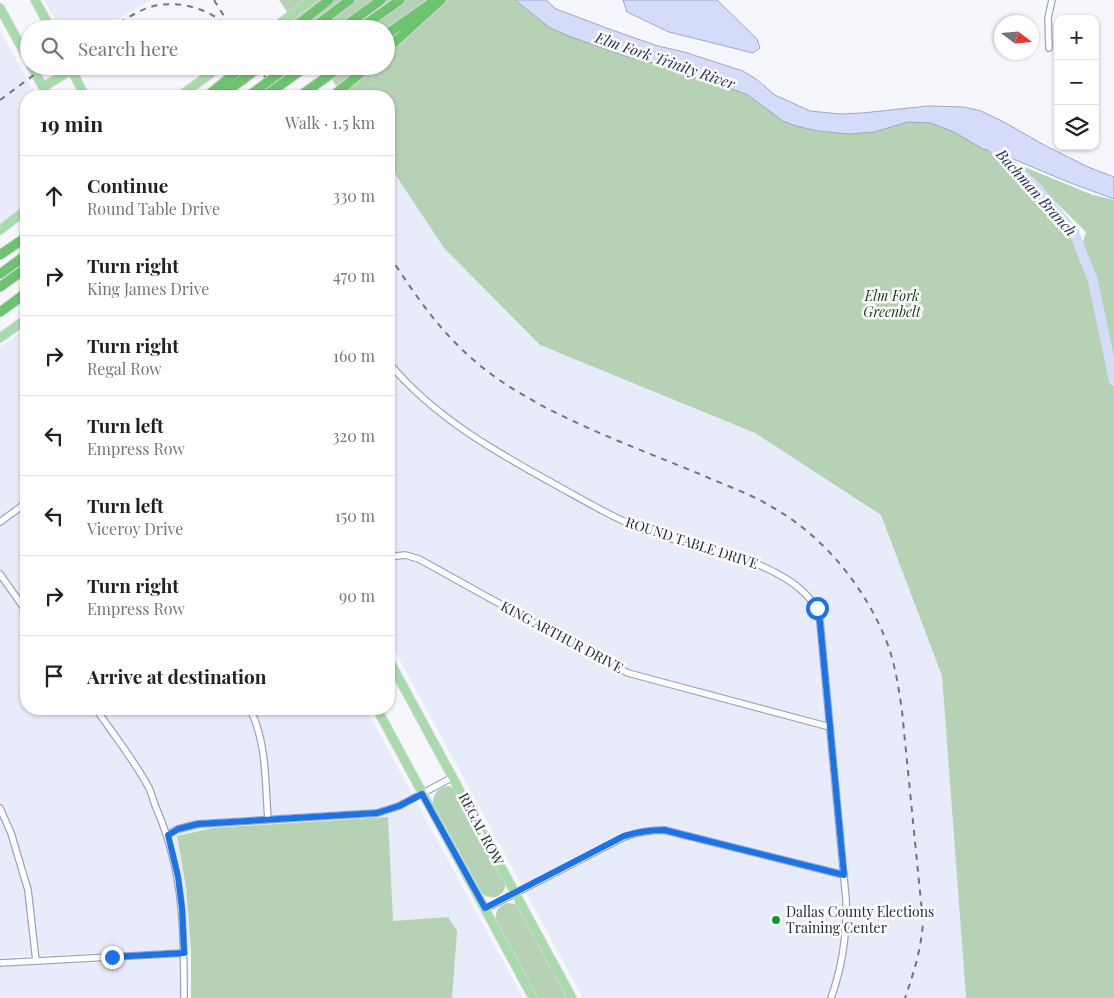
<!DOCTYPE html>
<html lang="en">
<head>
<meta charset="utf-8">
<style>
  :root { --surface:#fff; --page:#f6f6f6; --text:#202124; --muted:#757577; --line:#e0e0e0 }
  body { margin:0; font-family:"Playfair Display",serif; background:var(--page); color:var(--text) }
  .controls { position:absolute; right:15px; top:15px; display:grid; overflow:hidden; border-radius:10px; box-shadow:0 1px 4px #0004 }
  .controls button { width:45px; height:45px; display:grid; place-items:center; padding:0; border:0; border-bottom:1px solid var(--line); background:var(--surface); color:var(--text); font:25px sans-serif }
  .compass { position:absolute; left:994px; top:15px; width:45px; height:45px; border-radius:50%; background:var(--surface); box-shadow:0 1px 4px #0004; rotate:106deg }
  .stop { position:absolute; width:15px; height:15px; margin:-11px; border:4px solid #1a73e8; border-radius:50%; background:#fff }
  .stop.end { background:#1a73e8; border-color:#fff; box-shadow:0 1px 5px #0008 }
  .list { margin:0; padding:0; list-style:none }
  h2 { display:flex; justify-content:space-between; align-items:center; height:65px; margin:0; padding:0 20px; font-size:21px }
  h2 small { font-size:16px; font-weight:400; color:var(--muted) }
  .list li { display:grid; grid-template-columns:32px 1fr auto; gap:15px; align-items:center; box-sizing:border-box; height:80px; padding:0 20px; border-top:1px solid var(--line) }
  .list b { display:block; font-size:19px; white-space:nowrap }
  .list p { margin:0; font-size:16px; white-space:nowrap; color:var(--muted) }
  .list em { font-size:16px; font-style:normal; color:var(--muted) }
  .icon { flex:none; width:28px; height:28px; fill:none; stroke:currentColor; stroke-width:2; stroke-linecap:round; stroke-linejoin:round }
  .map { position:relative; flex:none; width:1114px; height:998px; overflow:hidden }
  .search { position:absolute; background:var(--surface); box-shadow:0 1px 4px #0004; left:20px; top:20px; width:375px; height:55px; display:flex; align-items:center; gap:12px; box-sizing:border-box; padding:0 18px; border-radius:28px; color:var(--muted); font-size:19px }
  .panel { position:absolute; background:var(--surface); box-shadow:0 1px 4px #0004; left:20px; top:90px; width:375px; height:625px; border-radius:20px }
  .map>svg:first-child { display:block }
  .built { fill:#e8ebf9 }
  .green { fill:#b6d2b5 }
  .water { fill:#d4dcfa; stroke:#a0a7bf }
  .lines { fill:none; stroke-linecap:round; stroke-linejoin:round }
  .river { stroke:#d4dcfa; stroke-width:10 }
  .minor-casing { stroke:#9ea4bd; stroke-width:8 }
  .major-casing { stroke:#d4d4d6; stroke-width:10 }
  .highway-casing { stroke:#d4d4d6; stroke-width:11 }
  .minor { stroke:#fff; stroke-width:5.5 }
  .major { stroke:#a8dbaa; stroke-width:8 }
  .highway { stroke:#6ec371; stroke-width:9 }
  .rail { stroke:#73757e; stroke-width:2; stroke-dasharray:6 6; stroke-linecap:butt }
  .highway-bridge-casing { stroke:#d4d4d6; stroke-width:11; stroke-linecap:butt }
  .highway-bridge { stroke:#6ec371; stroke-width:9 }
  .route { stroke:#1a73e8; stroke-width:6 }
  .poi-dot { fill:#17982d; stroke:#fff; stroke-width:2 }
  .labels { text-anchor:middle; stroke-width:5; stroke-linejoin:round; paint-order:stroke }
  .park-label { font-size:14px; font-style:italic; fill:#0e3b12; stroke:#fff }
  .street-label { font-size:14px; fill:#282a34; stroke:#fff }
  .poi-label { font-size:14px; fill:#282a34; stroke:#fff; text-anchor:start }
  .water-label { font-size:15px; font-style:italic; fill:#1e2553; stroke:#fff }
</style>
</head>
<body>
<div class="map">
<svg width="1114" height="998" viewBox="0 0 1114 998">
  <rect width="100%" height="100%" fill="#f5f7fc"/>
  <path class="built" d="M 44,0 L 151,0 L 100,29 L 60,29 Z
    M 0,30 L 36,96 L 26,96 L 26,207 L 0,226 Z
    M 389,165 L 444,248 L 540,345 L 755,433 L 881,515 L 942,676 L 966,998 L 583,998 L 389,640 Z
    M 26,329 L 26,709 L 366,709 L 523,998 L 452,998 L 453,980 L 393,921 L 387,817 L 213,828 L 177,836 L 186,887 L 191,949 L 0,957 L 0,347 Z
    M 180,958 L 181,998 L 0,998 L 0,967 Z"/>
  <path class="green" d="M 279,0 L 533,0 L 737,85 L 791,117 L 946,116 L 977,128 L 999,153 L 1035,186 L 1074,232 L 1081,248 L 1086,232 L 1017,164 L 1093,195 L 1114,200 L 1114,998 L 966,998 L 942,676 L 881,515 L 755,433 L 540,345 L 444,248 L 389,165 L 389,96 L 343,96 L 323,66 L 386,66 L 386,29 L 299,29 Z
    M 449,786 L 457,790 L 506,881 C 506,895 494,902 482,894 L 433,803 C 433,793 439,787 449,786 Z
    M 388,817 L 393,921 L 448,917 L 457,931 L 452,998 L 191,998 L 191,949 L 186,887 L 177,836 L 213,828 Z
    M 507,903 L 516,904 L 519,907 L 568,998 L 538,998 L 496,920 C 495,911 499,906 507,903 Z"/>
  <path class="water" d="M 515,0 L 546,0 L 556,9 L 612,30 L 658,46 L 684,52 L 743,71 L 756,79 L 775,95 L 810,111 L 840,114 L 862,113 L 928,106 L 964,107 L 981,111 L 1004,122 L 1044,145 L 1088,167 L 1114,177 L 1114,199 L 1068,182 L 999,153 L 983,149 L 954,132 L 931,123 L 908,122 L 874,132 L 849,134 L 818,131 L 796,126 L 783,121 L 748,95 L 681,70 L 628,57 L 571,37 L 550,28 Z
    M 623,0 L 717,0 L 757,39 L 760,48 L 753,53 L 669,32 L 627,12 Z"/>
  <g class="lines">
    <path class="river" d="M 990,144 L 999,153 L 1035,186 L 1074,232 L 1093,281 L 1114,381"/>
    <defs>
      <path id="minor" d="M 1049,48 L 1048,18 L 1052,0
        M 389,363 C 434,417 494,451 556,485 C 585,501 615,519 647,531 C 689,547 736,551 776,573 C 795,583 817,599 820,622 L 846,899 C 847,934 843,965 831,998
        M 0,522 L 26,503
        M 389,557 L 405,555 L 419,559 L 556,635 L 628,673 L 830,727
        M 0,574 L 26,611
        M 96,709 C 114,735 134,760 149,788 C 152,795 154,803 157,810 C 184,873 184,930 184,998
        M 250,709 C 267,743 265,782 268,819
        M 0,808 L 11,833 L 28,890 L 36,961
        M 167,835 L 178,829 L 198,824 L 377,813 L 399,806 L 453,777
        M 485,909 L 624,837 C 638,832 649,830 664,830 L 844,875
        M 0,963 L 184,953"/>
      <path id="major" d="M 35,0 L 51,29
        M 0,8 L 29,61
        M 272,29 L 312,0
        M 31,66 L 48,96
        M 70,67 L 85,96
        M 43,87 L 72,70
        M 180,96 L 221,66
        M 0,230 L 26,210
        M 0,338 L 26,319
        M 389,660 L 572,998
        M 377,709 L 533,998"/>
      <path id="highway" d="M 292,29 L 329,0
        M 311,29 L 350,0
        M 341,29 L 381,0
        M 359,29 L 400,0
        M 386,35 L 431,3
        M 386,50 L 441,0
        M 207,96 L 244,66
        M 220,96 L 245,78
        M 248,96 L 254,92
        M 300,96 L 342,66
        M 333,96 L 369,66
        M 0,255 L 26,237
        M 0,274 L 26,255
        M 0,287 L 26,268
        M 0,312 L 26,293"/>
    </defs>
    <use href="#minor" class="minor-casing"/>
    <use href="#major" class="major-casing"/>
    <use href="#highway" class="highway-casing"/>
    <use href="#minor" class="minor"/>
    <use href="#major" class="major"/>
    <use href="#highway" class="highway"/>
    <path class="rail" d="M 214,0 L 227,21
      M 109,29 C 123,21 138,10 154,6 C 181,0 211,9 230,29
      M 257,66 L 279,96
      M 0,100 L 46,66
      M 389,255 C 420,303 450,346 498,379 C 559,421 633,446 702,475 C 727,486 754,495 777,510 C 828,540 869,593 889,648 C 896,669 899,690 902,711 L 923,922 C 921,950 914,972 905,998"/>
    <defs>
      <path id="highway-bridge" d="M 245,78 L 261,66
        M 254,92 L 289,66
        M 265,96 L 307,66"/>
    </defs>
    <use href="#highway-bridge" class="highway-bridge-casing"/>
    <use href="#highway-bridge" class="highway-bridge"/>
  </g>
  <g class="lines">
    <path class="route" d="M 112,957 L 184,953 L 182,909 L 178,877 L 168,835 L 178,829 L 198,824 L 377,813 L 399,806 L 422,794 L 485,908 L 624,836 C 638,832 649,830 664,830 L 844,875 L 820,622 L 817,608"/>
  </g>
  <circle class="poi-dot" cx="776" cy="920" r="5"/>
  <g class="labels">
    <g class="park-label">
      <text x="892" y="301">Elm Fork<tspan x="892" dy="16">Greenbelt</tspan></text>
    </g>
    <g class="street-label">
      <text transform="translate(692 543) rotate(18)" y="5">ROUND TABLE DRIVE</text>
      <text transform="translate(562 637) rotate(28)" y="5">KING ARTHUR DRIVE</text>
      <text transform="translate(481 829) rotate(62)" y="5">REGAL ROW</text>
    </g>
    <g class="poi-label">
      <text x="786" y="917">Dallas County Elections<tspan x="786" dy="16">Training Center</tspan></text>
    </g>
    <g class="water-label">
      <text transform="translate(665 61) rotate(19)" y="5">Elm Fork Trinity River</text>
      <text transform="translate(1036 193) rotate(48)" y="5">Bachman Branch</text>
    </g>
  </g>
</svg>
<div class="controls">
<button>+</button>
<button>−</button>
<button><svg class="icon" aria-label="layers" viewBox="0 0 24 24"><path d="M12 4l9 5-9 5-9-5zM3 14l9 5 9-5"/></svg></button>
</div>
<svg class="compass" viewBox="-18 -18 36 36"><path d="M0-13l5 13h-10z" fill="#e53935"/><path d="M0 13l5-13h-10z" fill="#757577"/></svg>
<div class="stop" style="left:817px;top:608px"></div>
<div class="stop end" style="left:112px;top:957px"></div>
<div class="search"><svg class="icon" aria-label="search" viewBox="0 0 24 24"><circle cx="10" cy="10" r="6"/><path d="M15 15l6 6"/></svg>Search here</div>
<section class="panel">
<h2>19 min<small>Walk · 1.5 km</small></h2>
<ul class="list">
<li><svg class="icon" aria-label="ahead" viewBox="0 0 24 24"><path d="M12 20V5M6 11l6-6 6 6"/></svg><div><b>Continue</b><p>Round Table Drive</p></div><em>330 m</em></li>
<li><svg class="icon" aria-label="right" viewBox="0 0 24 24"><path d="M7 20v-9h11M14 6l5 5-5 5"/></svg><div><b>Turn right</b><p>King James Drive</p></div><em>470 m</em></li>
<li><svg class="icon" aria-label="right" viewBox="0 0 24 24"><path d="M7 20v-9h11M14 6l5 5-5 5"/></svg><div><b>Turn right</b><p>Regal Row</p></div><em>160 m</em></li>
<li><svg class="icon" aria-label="left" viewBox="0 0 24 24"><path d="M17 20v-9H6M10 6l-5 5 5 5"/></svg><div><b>Turn left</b><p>Empress Row</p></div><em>320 m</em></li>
<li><svg class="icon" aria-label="left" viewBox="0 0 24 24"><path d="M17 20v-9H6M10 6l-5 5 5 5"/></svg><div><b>Turn left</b><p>Viceroy Drive</p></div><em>150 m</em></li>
<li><svg class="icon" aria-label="right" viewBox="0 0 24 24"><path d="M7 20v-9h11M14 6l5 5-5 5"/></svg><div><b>Turn right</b><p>Empress Row</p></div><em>90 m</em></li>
<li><svg class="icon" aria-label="arrive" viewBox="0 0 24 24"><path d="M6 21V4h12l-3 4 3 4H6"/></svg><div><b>Arrive at destination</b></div></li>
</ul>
</section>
</div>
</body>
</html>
